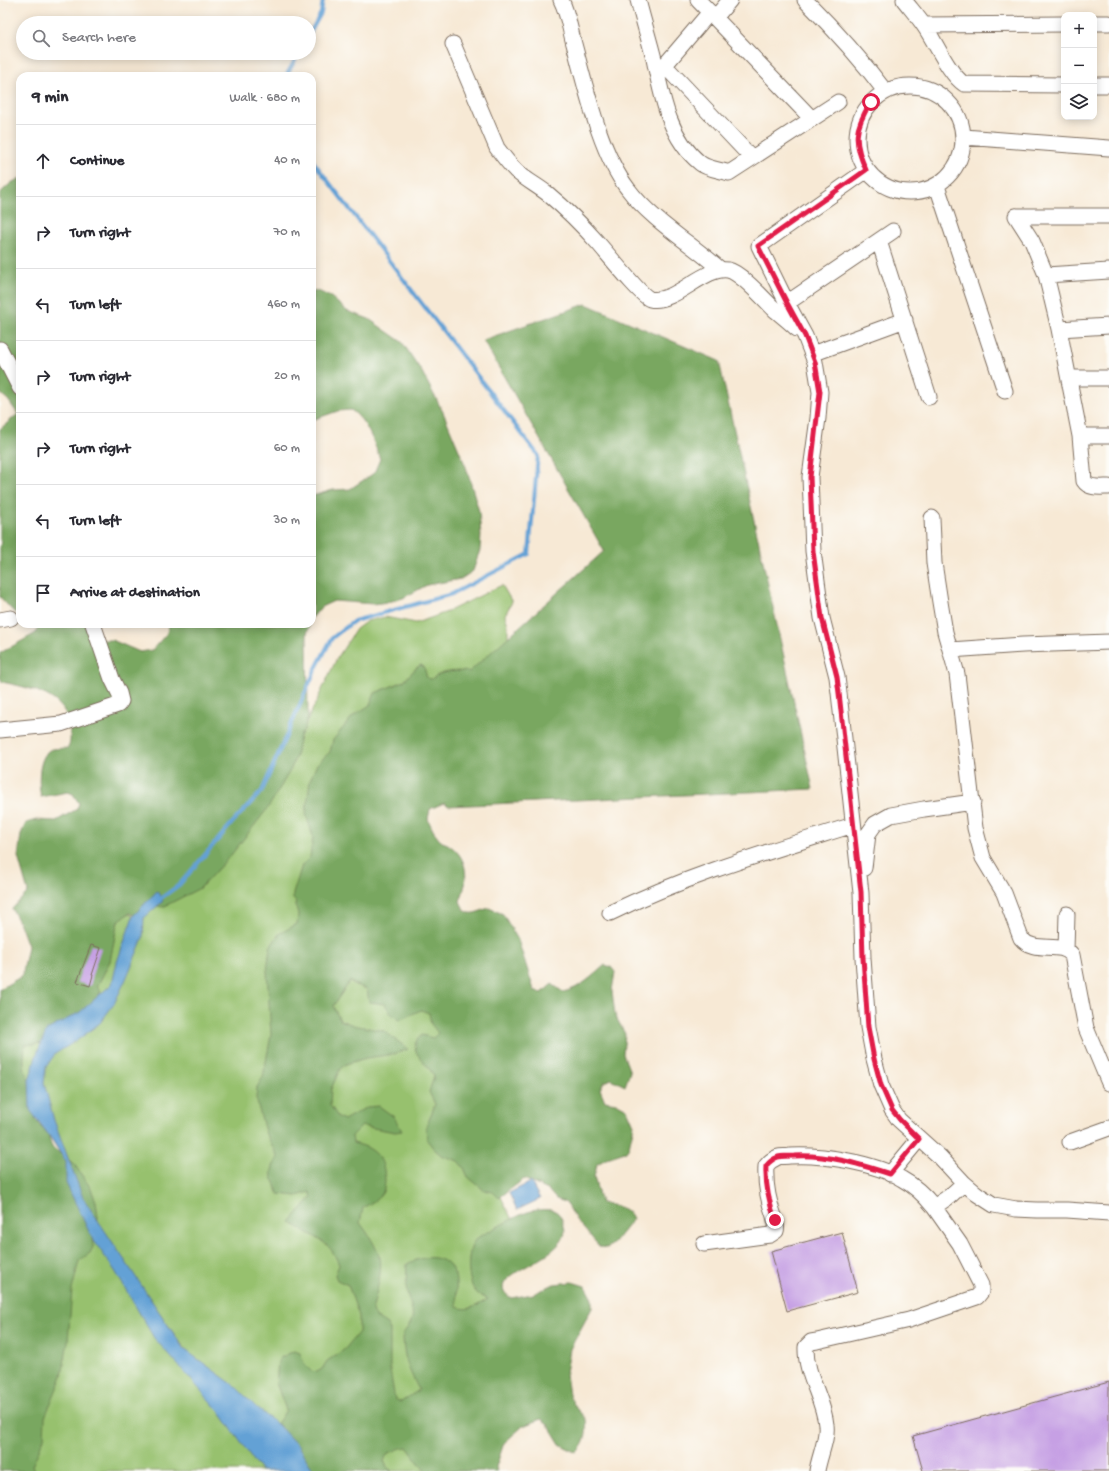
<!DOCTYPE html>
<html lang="en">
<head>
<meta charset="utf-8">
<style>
  :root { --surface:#fff; --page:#f2f2f3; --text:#2b2b33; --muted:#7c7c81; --line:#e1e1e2 }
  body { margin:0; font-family:"Gochi Hand",sans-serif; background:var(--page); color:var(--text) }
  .controls { position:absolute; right:12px; top:12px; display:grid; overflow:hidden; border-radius:8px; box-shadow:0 2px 10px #0003 }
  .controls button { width:36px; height:36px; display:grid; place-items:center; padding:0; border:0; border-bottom:1px solid var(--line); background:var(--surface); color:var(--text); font:20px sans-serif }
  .stop { position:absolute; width:12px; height:12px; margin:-9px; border:3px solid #e11d48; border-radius:50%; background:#fff }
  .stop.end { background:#e11d48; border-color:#fff; box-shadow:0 1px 4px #0008 }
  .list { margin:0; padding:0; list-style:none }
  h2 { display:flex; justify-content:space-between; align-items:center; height:52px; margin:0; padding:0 16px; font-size:17px }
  h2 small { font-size:13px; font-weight:400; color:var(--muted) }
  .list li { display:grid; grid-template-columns:26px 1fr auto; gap:12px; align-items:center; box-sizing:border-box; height:72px; padding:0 16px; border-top:1px solid var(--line) }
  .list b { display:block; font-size:15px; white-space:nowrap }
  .list em { font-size:13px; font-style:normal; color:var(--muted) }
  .icon { flex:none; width:22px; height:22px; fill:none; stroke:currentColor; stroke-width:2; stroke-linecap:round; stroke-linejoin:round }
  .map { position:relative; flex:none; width:1109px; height:1471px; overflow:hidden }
  .search { position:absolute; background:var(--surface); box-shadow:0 2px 10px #0003; left:16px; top:16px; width:300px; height:44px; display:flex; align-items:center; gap:10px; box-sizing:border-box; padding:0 14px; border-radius:22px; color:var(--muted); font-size:15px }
  .panel { position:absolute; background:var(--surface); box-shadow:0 2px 10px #0003; left:16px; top:72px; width:300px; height:556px; border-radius:12px }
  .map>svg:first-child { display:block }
  .green { fill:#97c16e; stroke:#697646 }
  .forest { fill:#79a761; stroke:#5a6840 }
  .water { fill:#64a1d5; stroke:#50667a }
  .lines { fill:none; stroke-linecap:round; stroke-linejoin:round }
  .stream { stroke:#64a1d5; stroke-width:4 }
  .building { fill:#c6a0e4 }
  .minor-casing { stroke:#7d6d5e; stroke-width:17 }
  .minor { stroke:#fff; stroke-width:15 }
  .route { stroke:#e11d48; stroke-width:5 }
</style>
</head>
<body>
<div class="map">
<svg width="1109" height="1471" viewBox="0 0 1109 1471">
  <rect width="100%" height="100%" fill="#fdfcf7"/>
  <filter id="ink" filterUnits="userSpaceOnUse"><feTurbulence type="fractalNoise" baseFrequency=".025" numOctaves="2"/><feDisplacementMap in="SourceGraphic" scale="8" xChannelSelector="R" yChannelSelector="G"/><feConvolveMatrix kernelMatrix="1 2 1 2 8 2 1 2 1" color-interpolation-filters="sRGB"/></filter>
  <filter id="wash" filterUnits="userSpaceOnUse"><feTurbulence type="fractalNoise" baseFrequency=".012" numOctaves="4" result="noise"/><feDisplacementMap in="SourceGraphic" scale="16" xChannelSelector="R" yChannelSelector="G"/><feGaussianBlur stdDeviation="0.9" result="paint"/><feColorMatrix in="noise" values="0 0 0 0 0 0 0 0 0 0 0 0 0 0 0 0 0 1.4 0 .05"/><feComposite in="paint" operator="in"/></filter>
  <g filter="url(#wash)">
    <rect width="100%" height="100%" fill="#f7e9d5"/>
    <path class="green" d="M 502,585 L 512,602 L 505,615 L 508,625 L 508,670 L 336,761 L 318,1188 L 351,1269 L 364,1328 L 308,1429 L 266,1427 L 196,1364 L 121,1261 L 81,1196 L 58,1137 L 31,1092 L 15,1054 L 34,1036 L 93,997 L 107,948 L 123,911 L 140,920 L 300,736 L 336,660 L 356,629 L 367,621 L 385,617 L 416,623 L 447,612 Z
      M 350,961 L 440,1010 L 495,1184 L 514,1224 L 498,1303 L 425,1400 L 392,1421 L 377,1328 L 293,1133 L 324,1013 Z
      M 90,1230 L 229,1414 L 270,1471 L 16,1471 L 69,1255 Z
      M 456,1423 L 466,1471 L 373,1471 L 357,1441 Z"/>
    <path class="forest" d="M 20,178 L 20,614 L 14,612 L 0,597 L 0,546 L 2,543 L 0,540 L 0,429 L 18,414 L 8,400 L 0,393 L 0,193 L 11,183 Z
      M 318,291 L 331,297 L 347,311 L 369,319 L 402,342 L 422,372 L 443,412 L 466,467 L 479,511 L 481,535 L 480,550 L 473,571 L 461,579 L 427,585 L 403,598 L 388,602 L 373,604 L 334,601 L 321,607 L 312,618 L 312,496 L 333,490 L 350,489 L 374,473 L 380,459 C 374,442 366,420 351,410 L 338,411 L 312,420 L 312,292 Z
      M 586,304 L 719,361 L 813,789 L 449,806 L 444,803 L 430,809 L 428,819 C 431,826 435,836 441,841 C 443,843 447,843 449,845 C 470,859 468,881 460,901 C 467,919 474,913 489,908 L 503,914 L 518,940 L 534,990 L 542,993 L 552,984 L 563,992 C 581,988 592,976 605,965 L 611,967 L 615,972 L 612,991 L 615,1015 L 625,1034 L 623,1054 L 630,1072 L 625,1086 L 611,1079 L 604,1082 L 600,1089 L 605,1101 L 616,1103 L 627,1109 L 634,1125 L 629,1147 L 625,1152 L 610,1157 L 597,1164 L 594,1177 L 601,1203 C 611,1205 630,1207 633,1219 L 613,1244 L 607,1248 L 600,1247 L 576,1220 L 569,1207 L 565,1202 L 556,1199 L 548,1190 L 524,1179 L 499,1198 L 493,1192 L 484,1190 L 468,1177 L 464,1168 L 458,1161 L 441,1155 L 434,1149 L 427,1140 L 426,1128 L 435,1104 L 429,1092 L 434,1076 C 428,1063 403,1049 422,1035 L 433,1038 L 438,1033 L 431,1024 L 429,1013 L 421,1010 L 399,1020 L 391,1014 L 385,1004 L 369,1002 L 367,989 L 355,985 L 350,981 L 333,1006 L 340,1020 L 353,1025 L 384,1031 L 408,1049 L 395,1054 L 366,1058 L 346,1064 L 340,1069 L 331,1089 L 330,1105 L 338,1117 L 344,1120 L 367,1107 L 379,1106 L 394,1117 L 402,1131 L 395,1132 L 362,1126 L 352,1136 L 353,1143 C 362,1145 372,1148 378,1156 C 385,1163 388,1187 381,1195 C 377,1200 369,1204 363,1208 L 360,1223 C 368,1233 376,1246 380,1258 C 383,1270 375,1298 372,1311 L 376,1317 L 387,1324 L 390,1330 L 390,1370 L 395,1400 L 401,1402 L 419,1390 C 408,1368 403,1358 403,1333 C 421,1315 408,1307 406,1286 C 406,1279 407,1271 407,1264 C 424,1255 447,1253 455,1275 C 457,1283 456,1298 457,1307 C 468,1312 478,1305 488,1299 C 484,1297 480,1296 477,1293 C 466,1284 466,1249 476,1239 C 479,1236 519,1215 525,1213 C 532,1210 547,1208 555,1211 C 561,1214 562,1220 564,1226 C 575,1259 475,1274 511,1298 L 533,1294 L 554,1284 L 572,1282 L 585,1286 L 592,1299 L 592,1308 L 570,1349 L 566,1374 L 569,1395 L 576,1408 L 586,1419 C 587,1432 587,1443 576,1453 L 560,1444 L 547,1423 L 541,1419 L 523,1426 L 504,1443 L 496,1467 L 497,1471 L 425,1471 L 407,1447 L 401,1448 L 387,1454 L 384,1461 L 387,1467 L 392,1471 L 301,1471 L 280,1436 L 280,1426 L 277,1424 L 286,1410 L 276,1383 L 278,1362 L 280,1358 L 294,1351 L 300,1353 L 305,1365 L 311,1371 L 317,1372 L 322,1369 L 327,1361 L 345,1349 L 359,1332 L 359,1316 L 348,1285 L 337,1280 L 335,1275 L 339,1265 C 336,1257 331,1247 323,1242 C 312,1234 301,1230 290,1222 L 312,1197 L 310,1192 L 297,1196 L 279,1194 C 271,1177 268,1173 278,1157 L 265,1132 L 256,1098 L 257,1087 L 263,1077 L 271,1035 L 267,971 L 270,947 L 279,934 L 297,924 L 298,915 L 295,904 L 296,902 L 293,899 L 293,894 L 302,865 L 310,857 L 313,837 L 306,814 L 310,780 L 317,764 L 330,752 L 333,740 L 353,716 L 370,705 L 375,693 L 404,681 L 416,668 L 421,665 L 424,667 L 427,678 L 432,679 C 440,671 459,670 469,672 L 604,551 L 483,340 Z
      M 36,624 L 88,624 L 101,640 L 112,640 L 140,652 L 152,650 L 167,633 L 169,624 L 310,624 L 307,633 L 308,717 L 304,730 L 300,736 L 296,756 L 291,769 L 268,808 L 231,855 L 200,888 L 163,907 L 157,906 L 154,909 L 136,917 L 130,913 L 118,921 L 110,961 L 97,987 L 101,991 L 90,1012 L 52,1042 L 25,1045 C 24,1059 21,1074 34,1084 L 39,1106 L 35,1119 L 48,1134 L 52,1147 L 74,1164 L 90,1187 L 96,1201 L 98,1217 L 97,1231 L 92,1238 L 93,1247 L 90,1253 L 79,1261 L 72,1290 L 68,1341 L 62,1376 L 45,1417 L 44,1438 L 32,1466 L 34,1471 L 0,1471 L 0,989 L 22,976 L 28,946 L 20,924 L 12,909 L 28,892 L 18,857 L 21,834 L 26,823 L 36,820 L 56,821 L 77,809 L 79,803 L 73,794 L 68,792 L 41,797 C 38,785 38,762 47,752 C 51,747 63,749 68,748 C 71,742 70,736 70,730 C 68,694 29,688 2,682 L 0,677 L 0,653 L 36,633 L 38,627 Z"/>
    <path class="water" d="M 157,891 L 163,901 L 144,918 L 143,938 L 126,979 L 114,1004 L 100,1023 L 79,1039 L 55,1054 L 46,1067 L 44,1083 L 54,1120 L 83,1198 L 184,1349 L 235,1386 L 257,1408 L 277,1424 L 298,1446 L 314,1471 L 261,1471 L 218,1410 L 154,1338 L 115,1271 L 92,1238 L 66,1183 L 66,1162 L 48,1134 L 30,1110 L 29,1080 L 37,1053 L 47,1030 L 80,1012 L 112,984 L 117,962 L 133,916 Z
      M 531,1182 L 540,1199 L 517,1210 L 509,1193 Z"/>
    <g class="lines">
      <path class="stream" d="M 309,35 L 321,13 L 323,0
        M 286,76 L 299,53
        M 157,901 L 179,885 L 233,822 L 262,791 L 316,668 L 332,638 L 354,621 L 452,594 L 529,554 L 538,455 L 312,160"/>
    </g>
    <g id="blocks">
      <path class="building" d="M 91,945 L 101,948 L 92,975 L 93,975 L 90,986 L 77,982 Z
        M 842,1232 L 858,1292 L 787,1311 L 771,1251 Z
        M 1109,1382 L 1109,1471 L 923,1471 L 913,1436 Z"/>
    </g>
  </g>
  <g filter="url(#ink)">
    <use href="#blocks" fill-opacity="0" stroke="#7d6d5e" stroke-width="1"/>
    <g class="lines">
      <defs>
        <path id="minor" d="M 561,0 C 568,13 570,30 574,44 C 586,88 600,153 628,189 C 651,220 692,244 721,270
          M 638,0 C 643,20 649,39 654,59 C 662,97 669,138 700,163 C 707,169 721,170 729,173 L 838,102
          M 698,0 L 812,119
          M 805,0 C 834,29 861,59 885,91
          M 904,0 C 911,9 919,18 925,27 C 936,43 949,74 964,84 L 1064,85
          M 715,18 L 730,0
          M 1094,23 L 1109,23
          M 924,25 L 1064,24
          M 453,44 L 497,148 C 503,156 509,164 516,171 C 526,180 538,186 548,194 C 566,209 583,226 598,243 C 607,253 641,296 650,299 C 674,305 704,266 728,270 C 740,272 765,300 774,309 C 782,316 790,322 797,329
          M 665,66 L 752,158
          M 659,72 L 710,12
          M 1094,85 L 1109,85
          M857 139a53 53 0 1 1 106 0a53 53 0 1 1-106 0Z
          M 964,137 L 1109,148
          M 867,170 L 759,246 L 787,303 L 805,336 L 815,362 L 820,392 L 818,418 L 810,477 L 813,551 L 822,618 L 837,677 L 839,693 L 861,893 L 863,958 L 868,1027 L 874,1059 L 881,1085 L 892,1110 L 899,1120 L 940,1157 L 964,1183
          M 937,186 L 1005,391
          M 1016,216 L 1032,241 L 1046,275 L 1059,329 L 1080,436 L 1084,481 C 1089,489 1101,487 1109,487
          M 1016,216 L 1109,216
          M 879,241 L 929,397
          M 1046,275 L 1109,271
          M 787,303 L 893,231
          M 1059,329 L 1109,326
          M 0,349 L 20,388
          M 812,354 L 905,320
          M 1069,378 L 1109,378
          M 1080,436 L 1109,436
          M 932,518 L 934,563 L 940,602 L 945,632 L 957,674 L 975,828 L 983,858 L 1004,893 L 1021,938 C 1034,955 1061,940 1072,955 L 1086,1028 L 1109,1083
          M 0,620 L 11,618
          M 950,650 L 1023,645 L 1109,642
          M 0,730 L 61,724 L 118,705 L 121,701 L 119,693 L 112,679 L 93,624
          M 864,868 L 868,834 L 875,824 L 891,815 L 924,809 L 973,802
          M 610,913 C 688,875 771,851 853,825
          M 1066,950 L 1067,914
          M 1070,1142 L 1109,1128
          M 890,1174 L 919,1139
          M 704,1244 L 770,1235 L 776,1231 C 778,1226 775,1222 774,1216 C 768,1200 765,1184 766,1166 C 769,1162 773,1159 778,1157 C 781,1156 786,1157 790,1156 C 822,1154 875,1163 902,1179 C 915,1186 926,1197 934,1207 L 950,1196 L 964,1183 L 977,1194 L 994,1205 L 1016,1209 L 1037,1210 L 1067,1210 L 1109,1213
          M 817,1471 C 819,1457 828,1438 826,1425 C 824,1399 805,1375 806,1347 L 811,1342 L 817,1341 L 909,1320 L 977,1297 L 981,1292 L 981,1285 L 960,1244 L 934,1207"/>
      </defs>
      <use href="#minor" class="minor-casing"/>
      <use href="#minor" class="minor"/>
    </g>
  </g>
  <g class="lines" filter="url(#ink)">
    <path class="route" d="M 775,1220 C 769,1202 765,1185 766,1166 C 769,1162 773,1159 778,1157 C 783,1156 789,1156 794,1156 C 827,1154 859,1164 890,1174 L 919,1139 L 900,1120 L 892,1110 L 881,1085 L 874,1059 L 868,1027 L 863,958 L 861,892 L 839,693 L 837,677 L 822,618 L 813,551 L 810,477 L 820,392 L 815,362 L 805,336 L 787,303 L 758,246 L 866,170 C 853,141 854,129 871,102"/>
  </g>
</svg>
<div class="controls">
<button>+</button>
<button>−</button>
<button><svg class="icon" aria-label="layers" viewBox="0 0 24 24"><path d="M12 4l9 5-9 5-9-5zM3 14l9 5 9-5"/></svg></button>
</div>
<div class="stop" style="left:871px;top:102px"></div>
<div class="stop end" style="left:775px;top:1220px"></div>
<div class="search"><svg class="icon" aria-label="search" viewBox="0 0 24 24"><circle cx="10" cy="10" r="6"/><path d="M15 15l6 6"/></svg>Search here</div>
<section class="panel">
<h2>9 min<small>Walk · 680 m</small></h2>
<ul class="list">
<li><svg class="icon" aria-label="ahead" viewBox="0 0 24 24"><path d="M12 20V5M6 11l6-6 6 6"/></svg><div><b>Continue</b></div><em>40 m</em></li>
<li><svg class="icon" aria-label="right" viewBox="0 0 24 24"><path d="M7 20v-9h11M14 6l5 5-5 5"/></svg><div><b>Turn right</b></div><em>70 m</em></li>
<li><svg class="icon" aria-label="left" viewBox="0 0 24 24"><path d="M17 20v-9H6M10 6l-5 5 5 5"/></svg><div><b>Turn left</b></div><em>460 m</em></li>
<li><svg class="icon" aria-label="right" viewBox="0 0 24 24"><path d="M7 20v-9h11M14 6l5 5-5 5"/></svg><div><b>Turn right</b></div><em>20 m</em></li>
<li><svg class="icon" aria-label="right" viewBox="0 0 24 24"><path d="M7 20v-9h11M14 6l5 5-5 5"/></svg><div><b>Turn right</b></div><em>60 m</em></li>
<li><svg class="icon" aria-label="left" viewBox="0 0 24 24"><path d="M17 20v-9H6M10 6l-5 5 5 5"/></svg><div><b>Turn left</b></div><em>30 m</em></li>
<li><svg class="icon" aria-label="arrive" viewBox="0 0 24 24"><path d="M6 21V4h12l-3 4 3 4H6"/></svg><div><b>Arrive at destination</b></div></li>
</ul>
</section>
</div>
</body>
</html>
